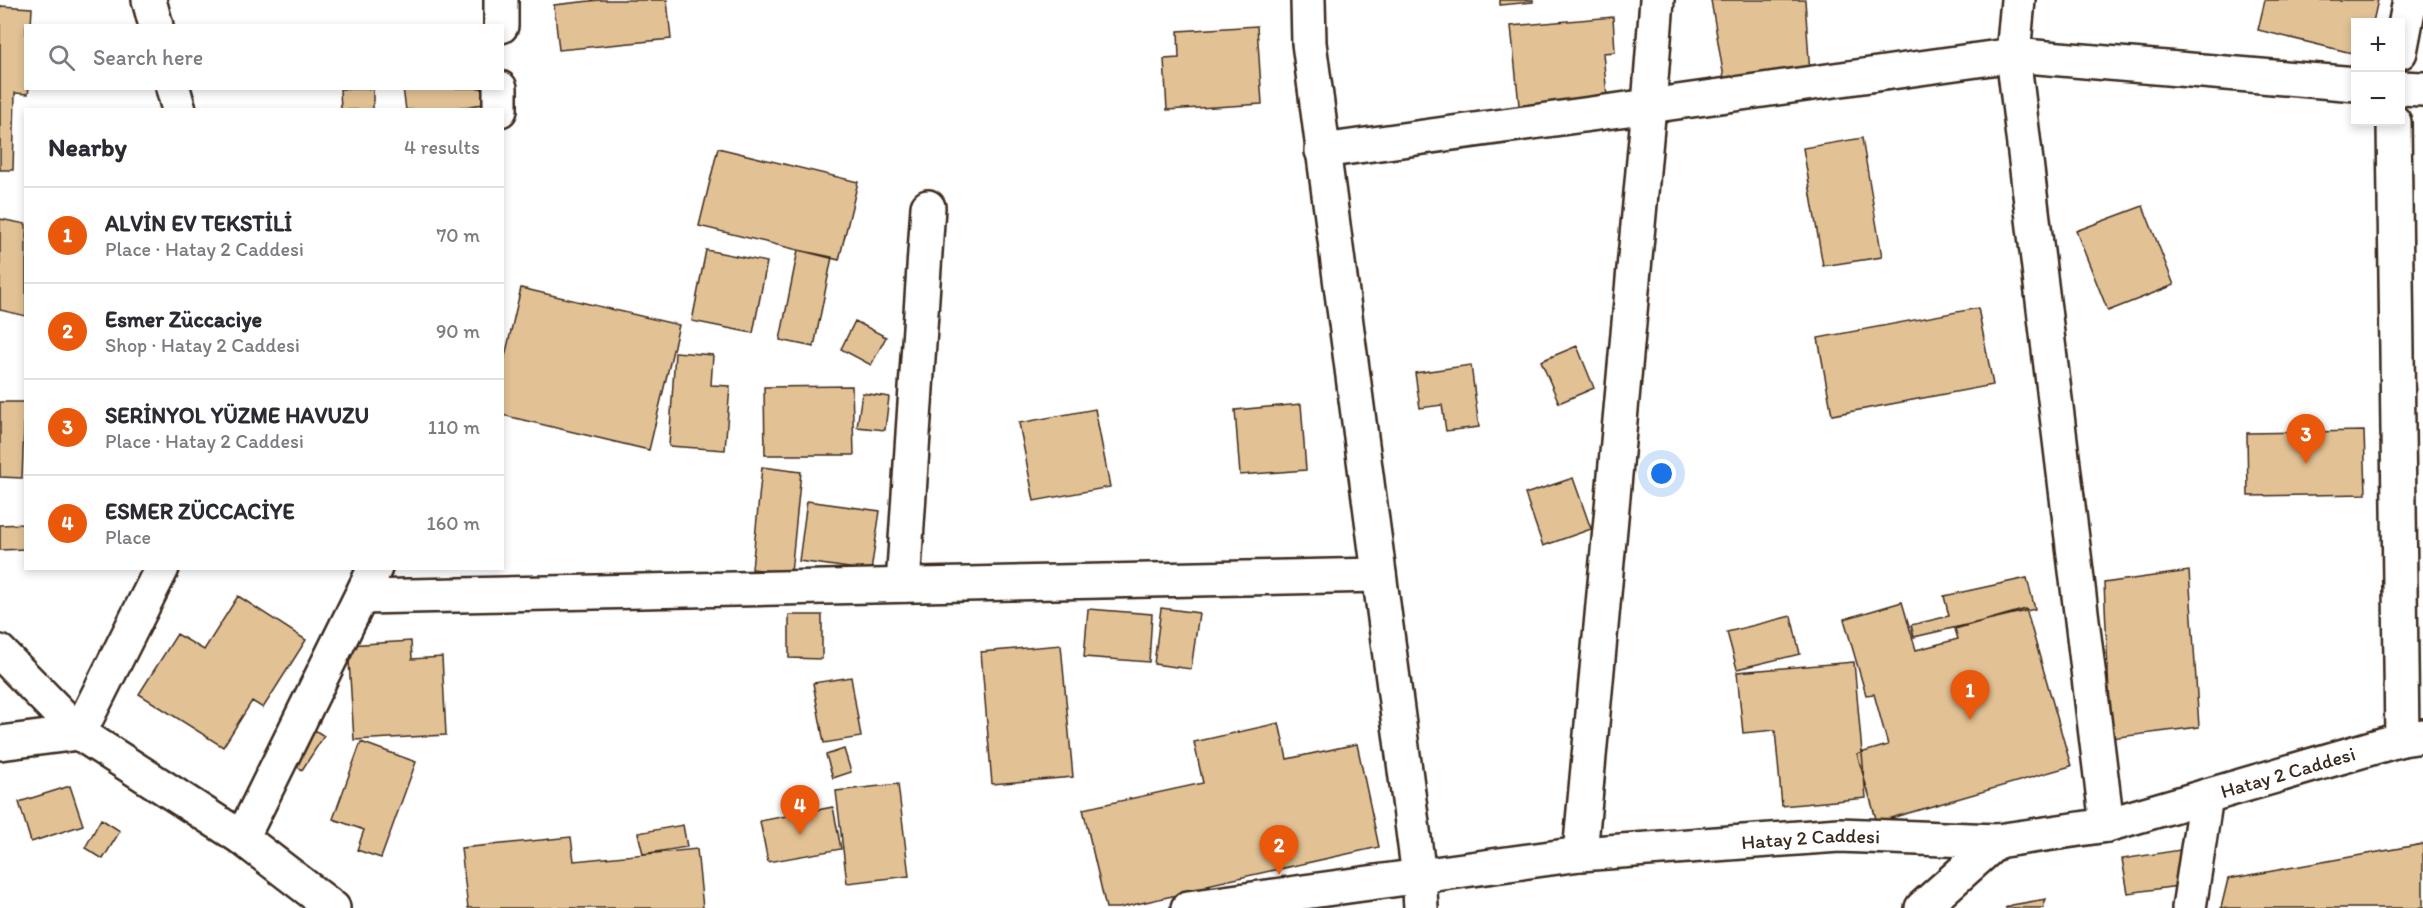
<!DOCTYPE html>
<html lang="en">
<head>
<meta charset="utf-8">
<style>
  :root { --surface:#fff; --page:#f2f2f3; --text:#2b2b33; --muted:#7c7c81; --line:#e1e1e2; --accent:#ea580c }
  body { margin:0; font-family:Itim,sans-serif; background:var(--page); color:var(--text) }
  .controls { position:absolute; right:18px; top:18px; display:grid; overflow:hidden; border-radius:0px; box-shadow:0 3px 9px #0003 }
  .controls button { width:54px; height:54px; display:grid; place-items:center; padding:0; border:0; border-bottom:2px solid var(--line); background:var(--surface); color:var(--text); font:30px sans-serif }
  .you { position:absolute; left:1662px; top:474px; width:21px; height:21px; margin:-15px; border:4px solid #fff; border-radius:50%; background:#1a73e8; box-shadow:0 0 0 9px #1a73e833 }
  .badge { display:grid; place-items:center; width:39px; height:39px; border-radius:50%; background:var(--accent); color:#fff; font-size:20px; font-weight:700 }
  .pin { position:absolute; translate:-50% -50px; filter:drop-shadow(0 2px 3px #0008) }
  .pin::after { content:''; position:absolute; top:32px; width:21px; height:18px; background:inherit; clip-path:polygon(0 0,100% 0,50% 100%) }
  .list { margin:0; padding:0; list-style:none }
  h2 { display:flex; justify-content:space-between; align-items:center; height:78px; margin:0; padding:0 24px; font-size:26px }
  h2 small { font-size:20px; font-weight:400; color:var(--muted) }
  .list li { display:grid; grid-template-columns:39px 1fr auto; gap:18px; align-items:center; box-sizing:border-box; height:96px; padding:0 24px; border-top:2px solid var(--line) }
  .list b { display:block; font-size:22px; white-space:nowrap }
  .list p { margin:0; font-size:20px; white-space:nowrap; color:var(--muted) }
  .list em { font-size:20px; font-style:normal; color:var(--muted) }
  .icon { flex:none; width:33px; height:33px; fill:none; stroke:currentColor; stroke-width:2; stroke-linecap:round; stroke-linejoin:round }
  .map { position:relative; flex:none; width:2423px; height:908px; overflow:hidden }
  .search { position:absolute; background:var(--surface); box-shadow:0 3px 9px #0003; left:24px; top:24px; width:480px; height:66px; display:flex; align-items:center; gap:15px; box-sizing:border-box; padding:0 21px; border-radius:0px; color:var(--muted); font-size:22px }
  .panel { position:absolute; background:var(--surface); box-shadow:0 3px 9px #0003; left:24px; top:108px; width:480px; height:462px; border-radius:0px }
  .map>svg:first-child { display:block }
  .building { fill:#e2c295; stroke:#3b2a1e; stroke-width:1.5 }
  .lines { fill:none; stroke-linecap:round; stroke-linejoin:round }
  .minor-casing { stroke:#3b2a1e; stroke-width:38 }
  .minor { stroke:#fff; stroke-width:33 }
  .labels { text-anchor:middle; stroke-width:6; stroke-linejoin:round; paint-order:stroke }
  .street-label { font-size:20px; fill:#3b2a1e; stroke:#fff }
</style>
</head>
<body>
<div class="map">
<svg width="2423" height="908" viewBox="0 0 2423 908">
  <rect width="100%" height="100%" fill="#fff"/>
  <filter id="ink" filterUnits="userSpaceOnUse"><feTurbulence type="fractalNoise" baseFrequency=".0167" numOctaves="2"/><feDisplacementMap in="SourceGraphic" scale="12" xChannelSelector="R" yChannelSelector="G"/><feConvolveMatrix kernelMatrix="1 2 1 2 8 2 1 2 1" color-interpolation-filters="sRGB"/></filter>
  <g filter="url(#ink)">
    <path class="building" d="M 599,0 L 667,0 L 671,39 L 559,50 L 554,5 Z
      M 1500,0 L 1533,0 L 1533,2 L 1500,5 Z
      M 1711,0 L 1805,0 L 1810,75 L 1724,78 Z
      M 2265,0 L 2378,0 L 2373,22 L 2356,22 L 2356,54 L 2258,30 Z
      M 0,6 L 32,8 L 31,26 L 26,26 L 26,88 L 29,88 L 28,94 L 15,93 L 13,170 L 0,170 Z
      M 1613,17 L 1615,52 L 1603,53 L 1608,107 L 1520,115 L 1511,26 Z
      M 1257,26 L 1262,104 L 1167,110 L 1164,59 L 1179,58 L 1178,31 Z
      M 403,88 L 482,88 L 484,104 L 441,110 L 406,110 Z
      M 340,89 L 373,89 L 373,110 L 341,110 Z
      M 1862,138 L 1882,257 L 1823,266 L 1803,148 Z
      M 718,148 L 858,182 L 839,260 L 699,226 Z
      M 2143,206 L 2174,285 L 2108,311 L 2076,231 Z
      M 0,219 L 26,224 L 26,316 L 0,310 Z
      M 706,250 L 767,262 L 753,333 L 692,321 Z
      M 798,250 L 832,257 L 814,347 L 780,340 Z
      M 521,288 L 679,325 L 649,450 L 502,415 L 502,369 Z
      M 1978,308 L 1993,385 L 1832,415 L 1818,338 Z
      M 855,321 L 886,337 L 871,365 L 841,349 Z
      M 1577,346 L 1594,388 L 1559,403 L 1541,361 Z
      M 675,352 L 713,355 L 711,385 L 730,386 L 725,450 L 669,446 Z
      M 1471,365 L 1479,427 L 1446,431 L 1442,405 L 1420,408 L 1415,373 Z
      M 852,386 L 854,455 L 765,455 L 764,387 Z
      M 862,393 L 889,397 L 885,430 L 857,427 Z
      M 0,402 L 25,402 L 22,478 L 0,477 Z
      M 1301,404 L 1306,470 L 1240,475 L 1235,410 Z
      M 1095,409 L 1110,487 L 1034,501 L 1019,423 Z
      M 2364,431 L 2366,494 L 2248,496 L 2247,433 Z
      M 762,467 L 801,472 L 791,573 L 752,569 Z
      M 1573,478 L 1591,529 L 1543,546 L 1525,494 Z
      M 807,501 L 880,511 L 871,571 L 799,561 Z
      M 26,524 L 26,549 L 0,550 L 0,525 Z
      M 2189,571 L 2199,727 L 2111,738 L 2104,583 Z
      M 2027,578 L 2035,609 L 1914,637 L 1911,625 L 1949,616 L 1944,596 Z
      M 238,596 L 306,640 L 263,708 L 252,701 L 223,747 L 139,694 L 177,634 L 204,650 Z
      M 1902,602 L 1916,650 L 1958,639 L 1955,629 L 2026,609 L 2071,766 L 1877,822 L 1857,754 L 1888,745 L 1874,694 L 1866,695 L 1844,619 Z
      M 1161,608 L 1199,613 L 1191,669 L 1154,664 Z
      M 1088,609 L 1152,614 L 1149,662 L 1084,657 Z
      M 789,615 L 822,615 L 822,659 L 789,658 Z
      M 1791,616 L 1800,654 L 1737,669 L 1727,632 Z
      M 411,641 L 412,659 L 442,657 L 446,735 L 354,740 L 348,645 Z
      M 1061,645 L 1073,777 L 992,784 L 981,652 Z
      M 1854,662 L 1866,798 L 1782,806 L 1775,730 L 1743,733 L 1737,672 Z
      M 851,677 L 861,737 L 824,743 L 813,683 Z
      M 1279,723 L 1287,759 L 1357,744 L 1379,847 L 1207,885 L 1208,888 L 1119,908 L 1106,908 L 1083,809 L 1203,783 L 1194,742 Z
      M 307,725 L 324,736 L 302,770 L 286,760 Z
      M 361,742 L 416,762 L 381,858 L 357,850 L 364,830 L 333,819 Z
      M 844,749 L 851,772 L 833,778 L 826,755 Z
      M 898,784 L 909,876 L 847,883 L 836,791 Z
      M 70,786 L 83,825 L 31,842 L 19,802 Z
      M 833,807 L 841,849 L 768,862 L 760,821 Z
      M 101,819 L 120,831 L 103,859 L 85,848 Z
      M 683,825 L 687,847 L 643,854 L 638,833 Z
      M 571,837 L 574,861 L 697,849 L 703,908 L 468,908 L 461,848 Z
      M 2423,844 L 2423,908 L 2221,908 L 2228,879 Z
      M 2180,850 L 2185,885 L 2128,893 L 2122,859 Z
      M 2046,899 L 2043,908 L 2005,908 L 2012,905 Z"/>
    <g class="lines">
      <defs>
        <g id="minor">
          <path d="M 149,0 L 156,26"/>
          <path d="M 1308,0 L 1309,43 L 1419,876 L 1421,908"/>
          <path d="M 1657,0 L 1649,106 L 2013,55 L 2356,84"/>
          <path d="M 2018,0 L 2013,55 L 2107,825"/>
          <path d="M 501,26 L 501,0"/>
          <path d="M 2400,52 L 2410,0"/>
          <path d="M 173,88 L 179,110"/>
          <path d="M 2400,88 L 2423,89"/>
          <path d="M 500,110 L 500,88"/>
          <path d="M 2394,122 L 2402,739"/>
          <path d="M 1322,151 L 1649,106 L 1580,854"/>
          <path d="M 903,585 L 928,207"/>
          <path d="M 362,597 L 1379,575"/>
          <path d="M 0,652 L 79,733 L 242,838 L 333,908"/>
          <path d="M 0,743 L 79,733 L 162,568"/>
          <path d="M 242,838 L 375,568"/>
          <path id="s1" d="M 1188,908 L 1580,854 L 1839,835 L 1997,841 L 2107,825 L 2402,739 L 2423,736"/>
          <path d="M 1922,908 L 1997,841"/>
          <path d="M 2189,908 L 2206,796"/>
        </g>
      </defs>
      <use href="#minor" class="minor-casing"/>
      <use href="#minor" class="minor"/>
    </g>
  </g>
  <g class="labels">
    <g class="street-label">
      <text dy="7" stroke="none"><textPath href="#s1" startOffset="1113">Hatay 2 Caddesi</textPath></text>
      <text dy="7" stroke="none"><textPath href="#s1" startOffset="627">Hatay 2 Caddesi</textPath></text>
    </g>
  </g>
</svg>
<div class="controls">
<button>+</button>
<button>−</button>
</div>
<div class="you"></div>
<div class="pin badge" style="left:1970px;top:720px">1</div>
<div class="pin badge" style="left:1279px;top:875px">2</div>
<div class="pin badge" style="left:2306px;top:464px">3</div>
<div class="pin badge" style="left:800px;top:835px">4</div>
<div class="search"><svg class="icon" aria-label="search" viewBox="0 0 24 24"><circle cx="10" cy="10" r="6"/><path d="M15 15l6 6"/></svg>Search here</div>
<section class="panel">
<h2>Nearby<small>4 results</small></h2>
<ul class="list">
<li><span class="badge">1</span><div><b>ALVİN EV TEKSTİLİ</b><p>Place · Hatay 2 Caddesi</p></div><em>70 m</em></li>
<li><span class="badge">2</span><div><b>Esmer Züccaciye</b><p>Shop · Hatay 2 Caddesi</p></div><em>90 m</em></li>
<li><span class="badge">3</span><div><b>SERİNYOL YÜZME HAVUZU</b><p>Place · Hatay 2 Caddesi</p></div><em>110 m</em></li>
<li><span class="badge">4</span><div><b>ESMER ZÜCCACİYE</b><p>Place</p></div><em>160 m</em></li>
</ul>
</section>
</div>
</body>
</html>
